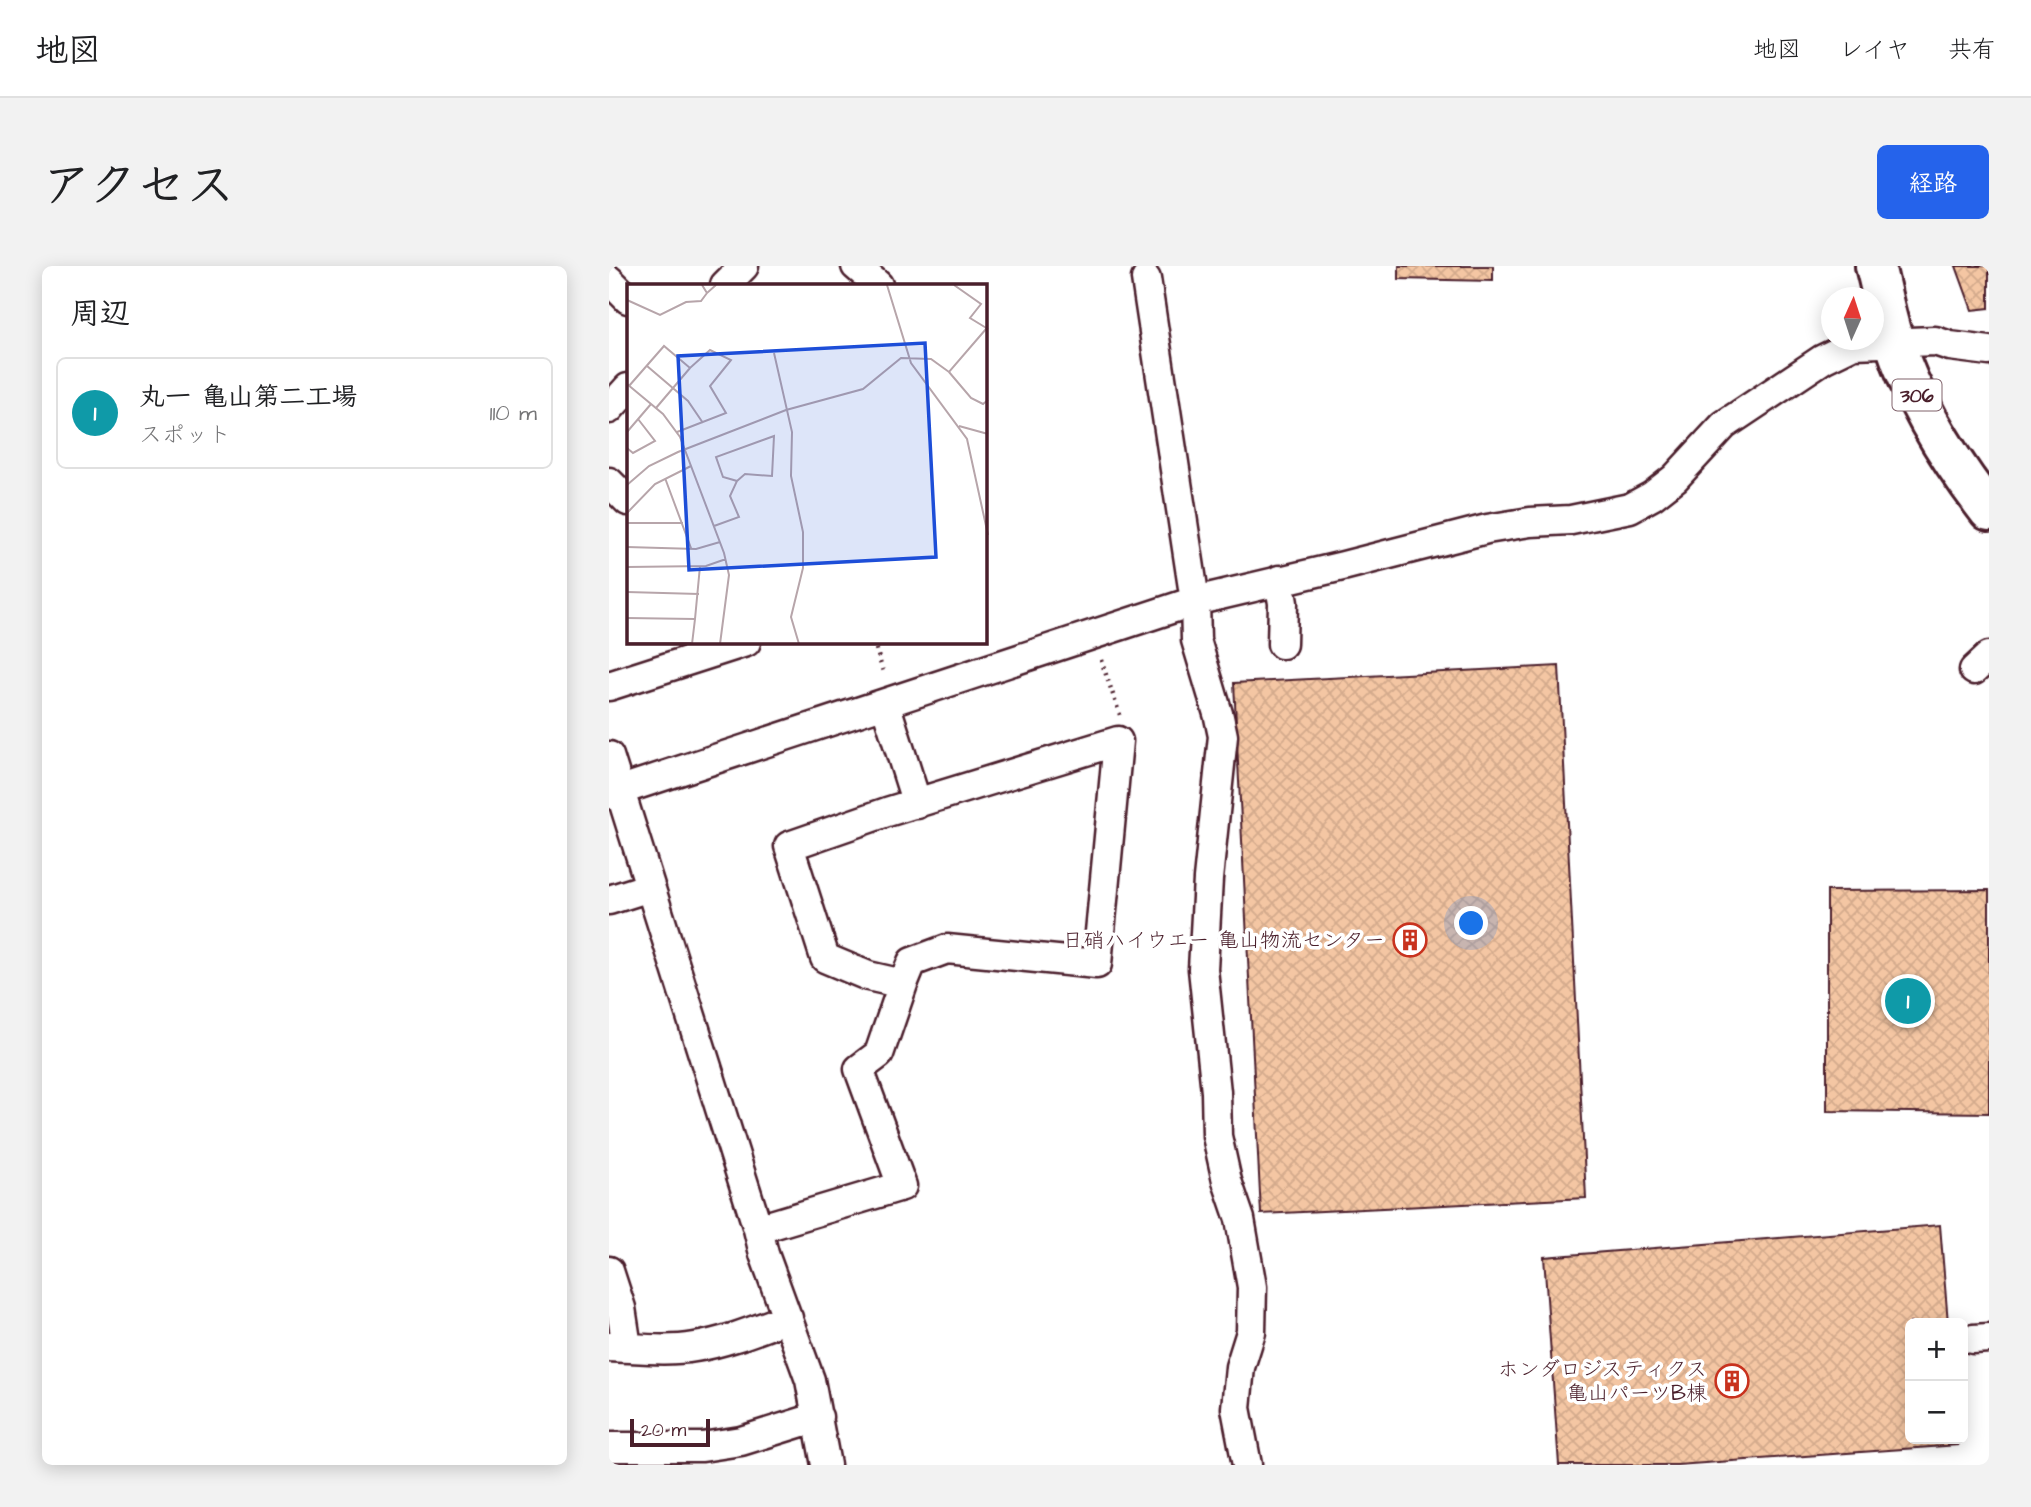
<!DOCTYPE html>
<html lang="ja">
<head>
<meta charset="utf-8">
<style>
  :root { --surface:#fff; --page:#f2f2f2; --text:#202124; --muted:#757577; --line:#e0e0e0; --accent:#2563eb }
  body { margin:0; font-family:"Architects Daughter","Klee One",sans-serif; background:var(--page); color:var(--text) }
  .controls { position:absolute; right:21px; bottom:21px; display:grid; overflow:hidden; border-radius:10px; box-shadow:0 4px 18px #0003 }
  .controls button { width:63px; height:63px; display:grid; place-items:center; padding:0; border:0; border-bottom:2px solid var(--line); background:var(--surface); color:var(--text); font:35px sans-serif }
  .compass { position:absolute; left:1212px; top:21px; width:63px; height:63px; border-radius:50%; background:var(--surface); box-shadow:0 4px 18px #0003; rotate:3deg }
  .scale { position:absolute; left:21px; bottom:18px; width:80px; box-sizing:border-box; padding-left:7px; border:4px solid #4a1f2b; border-top:0; font-size:19px; line-height:24px; white-space:nowrap; color:#4a1f2b; -webkit-text-stroke:5px #fff; paint-order:stroke }
  .you { position:absolute; left:863px; top:658px; width:24px; height:24px; margin:-18px; border:5px solid #fff; border-radius:50%; background:#1a73e8; box-shadow:0 0 0 10px #1a73e833 }
  .badge { display:grid; place-items:center; width:46px; height:46px; border-radius:50%; background:var(--accent); color:#fff; font-size:23px; font-weight:700 }
  .pin { position:absolute; translate:-50% -50%; border:4px solid #fff; box-shadow:0 2px 7px #0006 }
  .list { margin:0; padding:0; list-style:none }
  h2 { display:flex; justify-content:space-between; align-items:center; height:91px; margin:0; padding:0 28px; font-size:30px }
  h2 small { font-size:23px; font-weight:400; color:var(--muted) }
  .list li { display:grid; grid-template-columns:46px 1fr auto; gap:21px; align-items:center; box-sizing:border-box; height:112px; margin:0 14px 14px; padding:0 14px; border:2px solid var(--line); border-radius:10px }
  .list b { display:block; font-size:26px; white-space:nowrap }
  .list p { margin:0; font-size:23px; white-space:nowrap; color:var(--muted) }
  .list em { font-size:23px; font-style:normal; color:var(--muted) }
  .map { position:relative; flex:none; width:1380px; height:1199px; overflow:hidden; border-radius:10px }
  header { display:flex; align-items:center; gap:42px; box-sizing:border-box; height:98px; padding:0 35px; background:var(--surface); border-bottom:2px solid var(--line) }
  header strong { font-size:33px }
  nav { display:flex; gap:38px; margin-inline-start:auto; font-size:24px }
  .intro { display:flex; align-items:center; justify-content:space-between; box-sizing:border-box; height:168px; padding:0 42px }
  h1 { margin:0; font-size:49px }
  .button { padding:18px 32px; border-radius:10px; background:var(--accent); color:#fff; font-size:24px; font-weight:700 }
  main { display:flex; gap:42px; padding:0 42px }
  aside { flex:1; background:var(--surface); border-radius:10px; box-shadow:0 4px 18px #0003 }
  .map>svg:first-child { display:block }
  .building { fill:url(#building-cross-hatch); stroke:#4a1f2b; stroke-width:2 }
  .lines { fill:none; stroke-linecap:round; stroke-linejoin:round }
  .minor-casing { stroke:#4a1f2b; stroke-width:33 }
  .highway-casing { stroke:#4a1f2b; stroke-width:44 }
  .path { stroke:#4a1f2b; stroke-width:4.5; stroke-dasharray:2 5; stroke-linecap:butt }
  .minor { stroke:#fff; stroke-width:28 }
  .highway { stroke:#fff; stroke-width:38 }
  .labels { text-anchor:middle; stroke-width:7; stroke-linejoin:round; paint-order:stroke }
  .shield { fill:#fff; stroke:#80626b; stroke-width:2 }
  .shield-label { font-size:19px; font-weight:bold; fill:#4a1f2b }
  .poi-label { font-size:21px; fill:#4a1f2b; stroke:#fff; text-anchor:end }
  .inset-road { fill:none; stroke:#b7a5aa; stroke-width:2 }
  .view { fill:#1d4ed8; fill-opacity:0.15; stroke:#1d4ed8; stroke-width:3.5 }
  .inset-edge { fill:none; stroke:#4a1f2b; stroke-width:3.5 }
</style>
</head>
<body>
<header>
<strong>地図</strong>
<nav><a>地図</a><a>レイヤ</a><a>共有</a></nav>
</header>
<div class="intro"><h1>アクセス</h1><a class="button">経路</a></div>
<main>
<aside>
<h2>周辺<small></small></h2>
<ul class="list">
<li><span class="badge" style="background:#0f9aa8">1</span><div><b>丸一 亀山第二工場</b><p>スポット</p></div><em>110 m</em></li>
</ul>
</aside>
<div class="map">
<svg width="1380" height="1199" viewBox="0 0 1380 1199">
  <defs>
    <pattern id="building-cross-hatch" width="8" height="8" patternUnits="userSpaceOnUse" patternTransform="scale(1.75)"><rect width="8" height="8" fill="#f4c6a3"/><path d="M0 0l8 8M0 8l8-8" fill="none" stroke="#d3aa8c"/></pattern>
  </defs>
  <rect width="100%" height="100%" fill="#fff"/>
  <filter id="ink" filterUnits="userSpaceOnUse"><feTurbulence type="fractalNoise" baseFrequency=".0143" numOctaves="2"/><feDisplacementMap in="SourceGraphic" scale="14" xChannelSelector="R" yChannelSelector="G"/><feConvolveMatrix kernelMatrix="1 2 1 2 8 2 1 2 1" color-interpolation-filters="sRGB"/></filter>
  <g filter="url(#ink)">
    <path class="building" d="M 790,0 L 884,0 L 884,15 L 790,13 Z
      M 1347,0 L 1380,0 L 1380,42 L 1363,44 Z
      M 950,400 L 977,932 L 652,948 L 625,417 Z
      M 1380,624 L 1380,847 L 1218,845 L 1218,625 Z
      M 1331,959 L 1339,1057 L 1301,1057 L 1301,1173 L 1348,1173 L 1349,1179 L 1068,1199 L 950,1199 L 935,991 Z"/>
    <g class="lines">
      <defs>
        <path id="minor" d="M 247,0 L 269,19
          M 537,13 L 586,335 L 587,374 L 610,451 L 614,470 L 599,613 L 594,703 L 607,826 L 608,870 L 618,915 L 631,953 L 643,1021 L 642,1066 L 631,1101 L 627,1142 L 638,1199
          M 0,14 L 19,33
          M 116,19 L 135,0
          M 0,143 L 19,122
          M 0,216 L 19,235
          M 670,314 L 674,337 L 673,378
          M 1365,404 L 1380,390
          M 0,420 L 137,376
          M 276,437 L 308,538
          M 0,490 L 149,963 L 155,988 L 201,1114 L 217,1199
          M 0,528 L 586,335 L 734,300 L 878,263 L 921,256 L 962,254 L 1021,242 L 1043,230 L 1066,212 L 1115,159 L 1214,93 L 1245,78 L 1326,75 L 1341,80 L 1380,85
          M 0,634 L 41,621
          M 149,963 L 293,920 L 250,803 L 270,788 L 294,718 L 259,710 L 216,692 L 180,580 L 278,546 L 509,475 L 488,698 L 338,683 L 303,696 L 294,718
          M 0,1005 L 12,1042 L 18,1081
          M 1364,1073 L 1380,1072
          M 0,1081 C 28,1082 58,1086 86,1081 C 118,1076 149,1063 179,1052
          M 0,1181 L 93,1181 L 132,1175 L 209,1151"/>
        <path id="highway" d="M 1266,0 C 1273,26 1277,53 1286,78 C 1305,137 1342,196 1380,245"/>
      </defs>
      <use href="#minor" class="minor-casing"/>
      <use href="#highway" class="highway-casing"/>
      <path class="path" d="M 265,376 L 275,409
        M 492,394 L 511,449"/>
      <use href="#minor" class="minor"/>
      <use href="#highway" class="highway"/>
    </g>
  </g>
  <defs>
    <symbol id="building-ring" viewBox="-11 -11 22 22"><circle r="9.5" fill="#fff" stroke="#c8321e" stroke-width="1.5"/><path d="M-4-6H4V6H1V3H-1V6H-4ZM-2.5-4.3h1.7v1.8h-1.7ZM.8-4.3h1.7v1.8H.8ZM-2.5-1h1.7V.8h-1.7ZM.8-1h1.7V.8H.8Z" fill="#c8321e"/></symbol>
  </defs>
  <g fill-rule="evenodd">
    <use href="#building-ring" x="782" y="655" width="38" height="38"/>
    <use href="#building-ring" x="1104" y="1096" width="38" height="38"/>
  </g>
  <g class="labels">
    <rect class="shield" x="1283.5" y="113.5" width="49" height="31" rx="5"/>
    <g class="shield-label">
      <text x="1308" y="136">306</text>
    </g>
    <g class="poi-label">
      <text x="776" y="681">日硝ハイウエー 亀山物流センター</text>
      <text x="1098" y="1110">ホンダロジスティクス<tspan x="1098" dy="24">亀山パーツB棟</tspan></text>
    </g>
  </g>
  <g transform="translate(18 18)">
    <rect width="360" height="360" fill="#fff"/>
    <path class="inset-road" d="M 75,1 L 80,9 L 89,1M 260,1 L 284,79 L 340,155 L 361,251M 327,1 L 354,20 L 343,34 L 361,45M 0,16 L 33,31 L 59,18 L 74,17 L 80,9M 147,69 L 165,148 L 164,192 L 176,248 L 176,284 L 164,333 L 172,360M 20,82 L 61,117 L 76,139M 322,88 L 344,114 L 356,120 L 361,116M 0,100 L 36,130 L 53,153 L 97,269 L 102,291 L 93,360M 2,102 L 37,62 L 63,84 L 83,66 L 104,76 L 83,102 L 99,129 L 50,148M 29,124 L 63,84M 332,142 L 361,150M 0,148 L 24,120M 0,164 L 6,169 L 28,157 L 11,135M 38,194 L 64,264M 0,201 L 22,182 L 51,168 L 159,126 L 236,105 L 274,74 L 304,75 L 322,88 L 359,45M 0,229 L 28,200 L 64,182M 0,239 L 56,239M 87,242 L 112,233 L 103,212 L 110,197 L 96,193 L 89,173 L 147,152 L 145,192 L 118,190 L 110,197M 0,263 L 69,265 L 93,258M 0,283 L 79,282 L 99,275M 0,308 L 72,310M 0,334 L 68,335 L 73,282M 0,359 L 65,359M 65,360 L 68,335"/>
    <path class="view" d="M 298,59 L 309,273 L 62,286 L 51,72 Z"/>
    <rect width="360" height="360" class="inset-edge"/>
  </g>
</svg>
<div class="controls">
<button>+</button>
<button>−</button>
</div>
<svg class="compass" viewBox="-18 -18 36 36"><path d="M0-13l5 13h-10z" fill="#e53935"/><path d="M0 13l5-13h-10z" fill="#757577"/></svg>
<div class="scale">20 m</div>
<div class="you"></div>
<div class="pin badge" style="left:1299px;top:735px;background:#0f9aa8">1</div>
</div>
</main>
</body>
</html>
